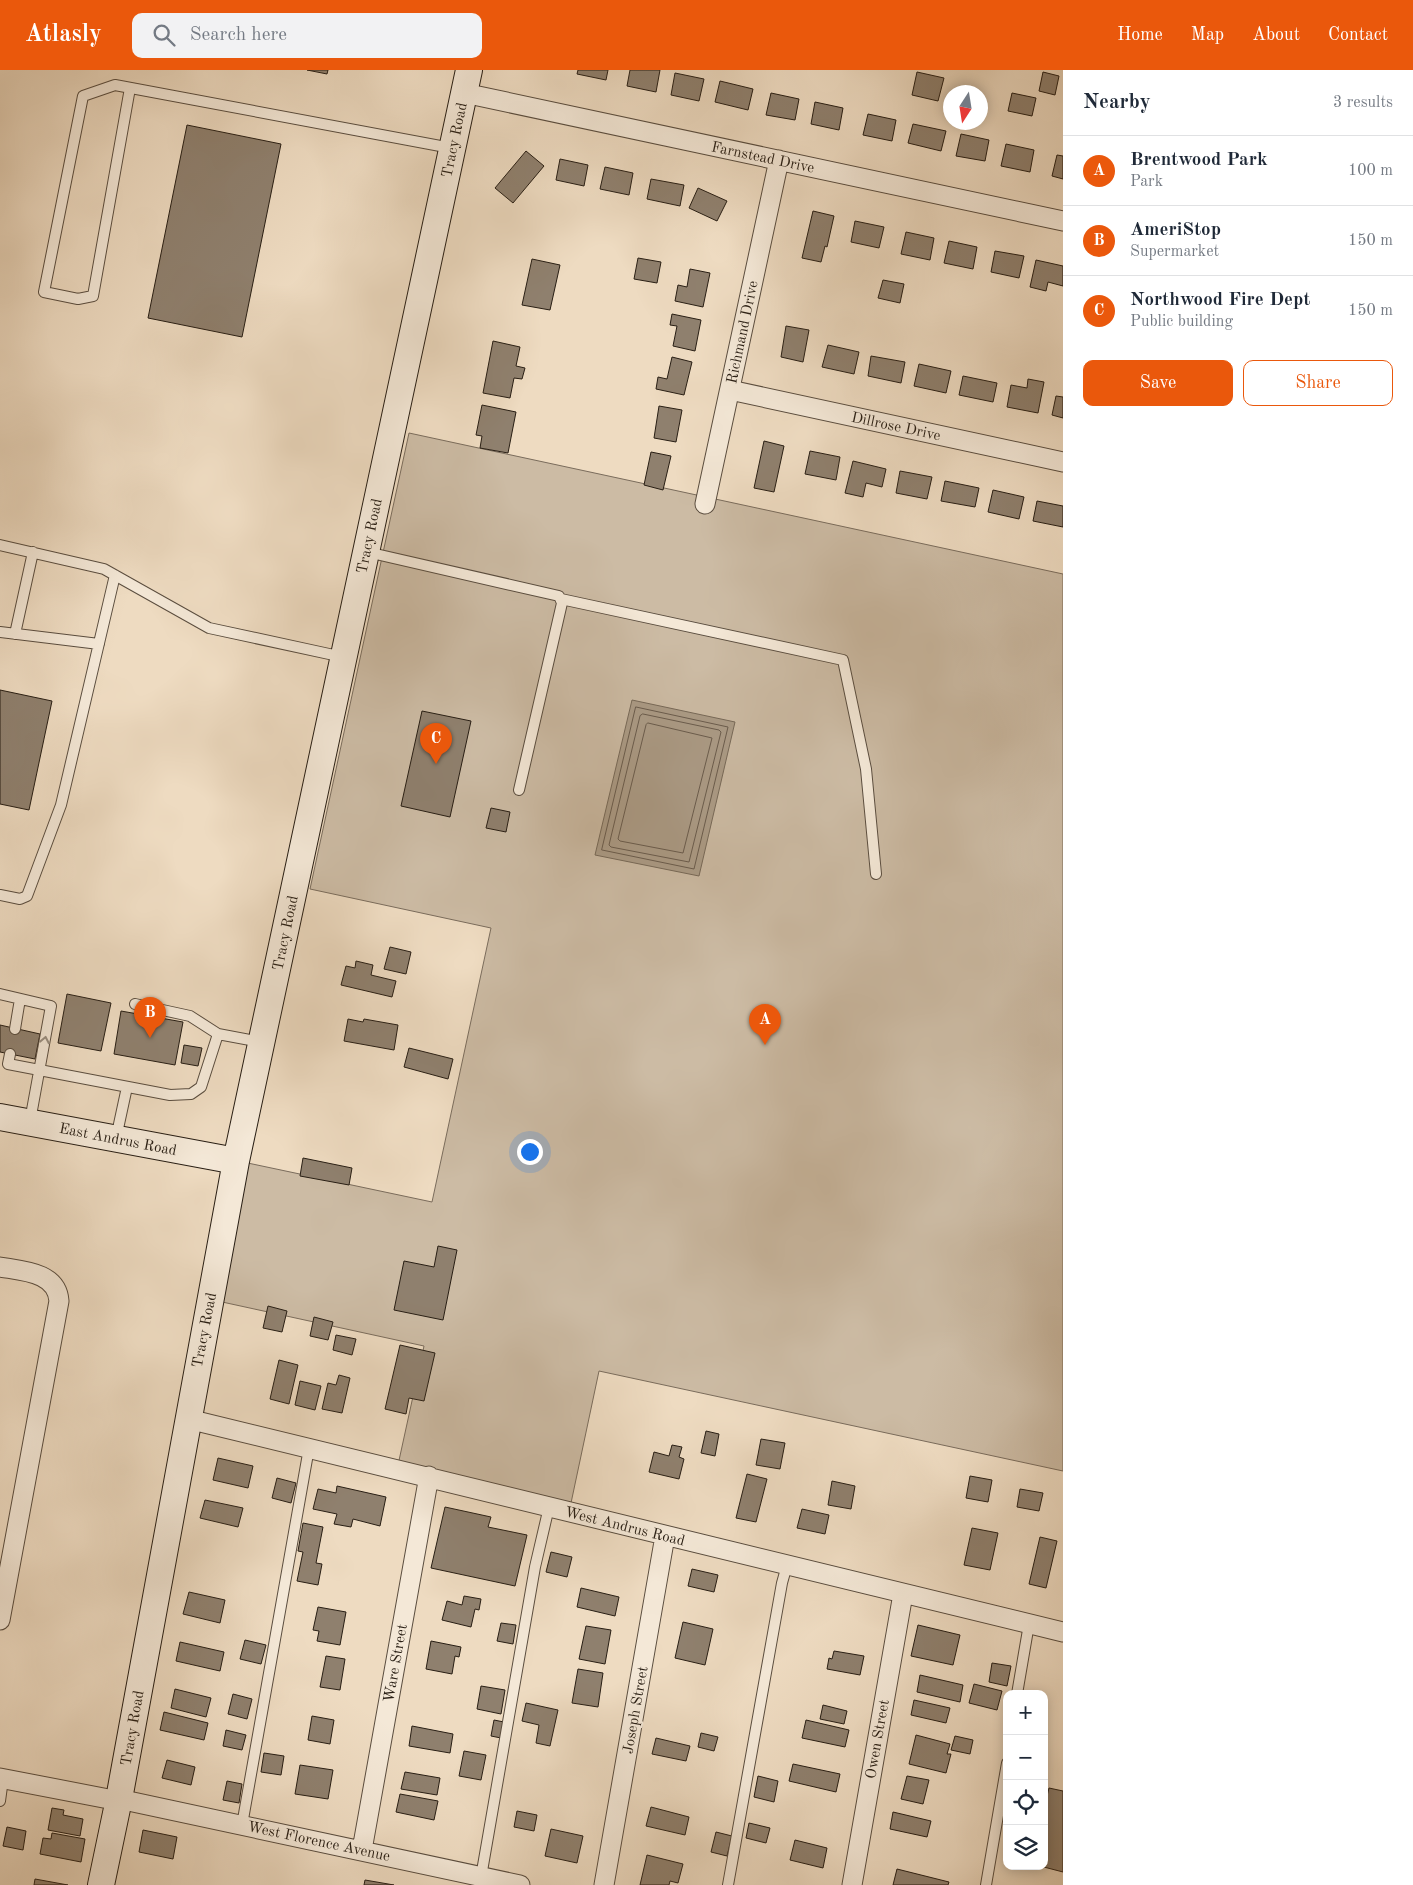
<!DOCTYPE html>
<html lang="en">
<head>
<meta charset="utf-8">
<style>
  :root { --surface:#fff; --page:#f2f2f3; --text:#1f2937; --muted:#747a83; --line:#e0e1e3; --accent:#ea580c }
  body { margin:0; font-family:"Old Standard TT",serif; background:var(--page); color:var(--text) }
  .controls { position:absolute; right:15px; bottom:15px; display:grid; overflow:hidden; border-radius:10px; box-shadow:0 2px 12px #0003 }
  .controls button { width:45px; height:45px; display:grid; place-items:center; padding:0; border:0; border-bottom:1px solid var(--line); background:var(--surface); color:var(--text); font:25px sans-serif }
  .compass { position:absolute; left:943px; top:15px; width:45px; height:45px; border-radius:50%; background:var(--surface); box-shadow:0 2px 12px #0003; rotate:192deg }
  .you { position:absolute; left:529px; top:1081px; width:18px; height:18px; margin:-12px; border:4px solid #fff; border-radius:50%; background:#1a73e8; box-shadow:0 0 0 8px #1a73e833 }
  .badge { display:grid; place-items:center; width:32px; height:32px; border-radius:50%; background:var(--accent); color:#fff; font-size:16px; font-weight:700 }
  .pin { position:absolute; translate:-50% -41px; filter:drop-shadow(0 1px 2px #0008) }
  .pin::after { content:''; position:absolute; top:26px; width:18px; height:15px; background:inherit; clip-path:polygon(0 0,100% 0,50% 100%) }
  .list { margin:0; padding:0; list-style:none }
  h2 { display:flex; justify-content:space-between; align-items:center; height:65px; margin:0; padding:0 20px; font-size:21px }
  h2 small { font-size:16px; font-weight:400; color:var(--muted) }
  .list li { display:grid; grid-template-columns:32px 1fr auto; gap:15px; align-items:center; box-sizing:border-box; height:70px; padding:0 20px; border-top:1px solid var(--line) }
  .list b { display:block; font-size:19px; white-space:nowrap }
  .list p { margin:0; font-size:16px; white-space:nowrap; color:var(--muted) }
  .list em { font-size:16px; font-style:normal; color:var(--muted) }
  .actions { display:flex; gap:10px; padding:15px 20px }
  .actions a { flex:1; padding:11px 0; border:1px solid var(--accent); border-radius:10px; text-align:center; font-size:18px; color:var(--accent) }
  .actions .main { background:var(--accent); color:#fff }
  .icon { flex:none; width:28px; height:28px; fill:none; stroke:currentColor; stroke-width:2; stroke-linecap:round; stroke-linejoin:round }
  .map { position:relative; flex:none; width:1063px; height:1815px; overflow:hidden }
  header { display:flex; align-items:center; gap:30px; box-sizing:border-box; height:70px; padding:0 25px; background:var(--accent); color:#fff }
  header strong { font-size:24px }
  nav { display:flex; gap:28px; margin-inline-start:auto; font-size:18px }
  .search { width:350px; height:45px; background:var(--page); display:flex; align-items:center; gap:12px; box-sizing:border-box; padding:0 18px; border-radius:10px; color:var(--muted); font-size:19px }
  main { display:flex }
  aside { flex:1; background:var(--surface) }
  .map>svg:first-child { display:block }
  .green { fill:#ccbba4; stroke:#7a6c5c }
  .water { fill:#ab9b86; stroke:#776958 }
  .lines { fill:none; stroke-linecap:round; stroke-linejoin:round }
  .shore { stroke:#6a5c4d; stroke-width:1 }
  .building { fill:#8f806e; stroke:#281e14 }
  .lane-casing { stroke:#5a4d3f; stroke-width:12 }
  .street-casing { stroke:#5a4d3f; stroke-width:21 }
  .secondary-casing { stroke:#281e14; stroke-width:28 }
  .lane { stroke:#f4e8d7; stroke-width:10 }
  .street { stroke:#f4e8d7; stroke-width:19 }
  .secondary { stroke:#f4e8d7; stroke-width:26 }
  .oneway { stroke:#988d7f }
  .labels { text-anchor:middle; stroke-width:4; stroke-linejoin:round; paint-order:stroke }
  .street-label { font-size:15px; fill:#281e14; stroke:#f4e8d7 }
</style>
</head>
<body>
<header>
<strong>Atlasly</strong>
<div class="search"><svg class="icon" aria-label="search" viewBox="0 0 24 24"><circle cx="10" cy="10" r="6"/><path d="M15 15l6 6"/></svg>Search here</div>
<nav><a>Home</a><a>Map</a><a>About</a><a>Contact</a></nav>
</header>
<main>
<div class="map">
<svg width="1063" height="1815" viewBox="0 0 1063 1815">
  <rect width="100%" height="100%" fill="#eedbc1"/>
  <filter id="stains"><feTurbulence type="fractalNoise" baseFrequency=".004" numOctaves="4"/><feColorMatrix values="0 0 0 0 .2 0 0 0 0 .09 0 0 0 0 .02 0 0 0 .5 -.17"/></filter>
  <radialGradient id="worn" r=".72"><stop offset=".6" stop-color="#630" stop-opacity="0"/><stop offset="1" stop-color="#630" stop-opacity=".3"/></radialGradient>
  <path class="green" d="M 409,363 L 1063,504 L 1063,1401 L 599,1301 L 571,1433 L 398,1395 L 424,1276 L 213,1230 L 243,1092 L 432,1132 L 491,858 L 310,819 Z"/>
  <path class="water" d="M 632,630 L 735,652 L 699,806 L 595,785 Z"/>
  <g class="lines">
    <path class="shore" d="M 636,637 L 728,657 L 694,799 L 602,780 Z
      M 643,644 L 719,660 L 721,662 L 689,792 L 611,777 L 609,775 L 640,646 Z
      M 648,653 L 712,668 L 683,783 L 620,771 L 618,769 L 646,655 Z"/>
  </g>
  <path class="building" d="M 307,0 L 328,0 L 327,4 Z
    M 578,0 L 608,0 L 606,10 L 577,4 Z
    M 630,0 L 660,0 L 656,22 L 627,16 Z
    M 917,2 L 944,8 L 938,31 L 912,25 Z
    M 1043,2 L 1059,6 L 1055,25 L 1039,21 Z
    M 675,3 L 704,9 L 699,31 L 671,25 Z
    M 720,11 L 753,19 L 748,40 L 715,32 Z
    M 771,23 L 799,29 L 795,50 L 766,45 Z
    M 1012,23 L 1036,28 L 1032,46 L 1008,41 Z
    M 815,32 L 843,38 L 839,60 L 811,54 Z
    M 868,44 L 896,50 L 892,71 L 863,65 Z
    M 913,54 L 946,61 L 941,81 L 908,73 Z
    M 187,55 L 281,74 L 242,267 L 148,248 Z
    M 961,64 L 989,70 L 985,91 L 956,86 Z
    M 1006,74 L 1034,80 L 1030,102 L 1001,96 Z
    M 526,81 L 544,96 L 513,133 L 495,118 Z
    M 1057,85 L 1063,86 L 1063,109 L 1052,106 Z
    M 560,89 L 588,95 L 584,116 L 556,110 Z
    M 605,97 L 633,103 L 629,125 L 600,119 Z
    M 651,109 L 684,115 L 680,136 L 647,129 Z
    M 698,118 L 727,131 L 717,151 L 689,138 Z
    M 813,141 L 834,146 L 827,177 L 825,176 L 821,192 L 802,188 Z
    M 855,151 L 884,157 L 879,178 L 851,172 Z
    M 906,162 L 934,168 L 930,190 L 901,184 Z
    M 949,171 L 977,177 L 973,199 L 944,193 Z
    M 995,181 L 1024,186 L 1019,208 L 991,202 Z
    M 638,188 L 661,192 L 657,213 L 634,209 Z
    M 532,189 L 560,195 L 550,240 L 522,235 Z
    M 1036,190 L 1063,196 L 1063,216 L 1048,212 L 1046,221 L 1030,217 Z
    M 690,199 L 710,203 L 703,237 L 675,231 L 678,215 L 687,217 Z
    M 883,210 L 904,214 L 900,233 L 878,228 Z
    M 672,244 L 701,250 L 695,281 L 673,276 L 677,256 L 670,255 Z
    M 786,256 L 809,260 L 803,292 L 781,287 Z
    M 493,271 L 520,277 L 516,296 L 525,298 L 522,309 L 514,308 L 510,328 L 483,323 Z
    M 828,275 L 859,282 L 854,304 L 822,297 Z
    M 871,286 L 905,292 L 901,313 L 868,306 Z
    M 672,287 L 692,292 L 684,325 L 656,319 L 658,307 L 667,309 Z
    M 919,294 L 951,301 L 946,323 L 914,316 Z
    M 963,306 L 997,313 L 993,332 L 959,325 Z
    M 1028,309 L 1044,312 L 1038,343 L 1007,337 L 1011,315 L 1027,318 Z
    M 1056,326 L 1063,327 L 1063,348 L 1052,345 Z
    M 482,335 L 516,342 L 508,383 L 480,378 L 482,366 L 476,365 Z
    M 659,336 L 682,340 L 676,372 L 654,368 Z
    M 764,371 L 784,376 L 774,422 L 754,418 Z
    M 810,381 L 840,387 L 836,410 L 805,404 Z
    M 651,382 L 671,386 L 663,420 L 644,415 Z
    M 853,391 L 886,399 L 882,417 L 866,413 L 863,427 L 845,423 Z
    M 900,401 L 932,407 L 927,429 L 896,423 Z
    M 945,411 L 979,418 L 975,437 L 941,431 Z
    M 993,420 L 1024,427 L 1019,449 L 988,442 Z
    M 1037,431 L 1063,436 L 1063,457 L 1033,451 Z
    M 0,620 L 52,631 L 29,740 L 0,734 Z
    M 422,641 L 471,651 L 450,747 L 401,736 Z
    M 491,738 L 510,742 L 506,762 L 486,758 Z
    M 390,877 L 411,882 L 406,904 L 384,899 Z
    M 356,891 L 373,895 L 371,905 L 396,911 L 392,927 L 341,915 L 346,896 L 355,898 Z
    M 67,924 L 111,933 L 101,981 L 58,973 Z
    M 121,941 L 183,952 L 175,995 L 114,984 Z
    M 348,949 L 363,952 L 364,949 L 398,955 L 394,980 L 344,971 Z
    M 0,955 L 40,964 L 35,989 L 0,982 Z
    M 184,975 L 202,978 L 198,996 L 181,993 Z
    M 409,978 L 453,989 L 448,1009 L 404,997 Z
    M 303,1088 L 352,1098 L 349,1115 L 300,1106 Z
    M 438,1176 L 457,1180 L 443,1250 L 394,1240 L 404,1191 L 434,1197 Z
    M 268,1236 L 287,1241 L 282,1262 L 263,1258 Z
    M 314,1247 L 333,1252 L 328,1270 L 310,1266 Z
    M 336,1265 L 356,1269 L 352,1285 L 333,1280 Z
    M 400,1275 L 435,1283 L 424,1331 L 409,1328 L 406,1344 L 385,1339 Z
    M 279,1290 L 298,1295 L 289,1334 L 270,1329 Z
    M 339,1305 L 350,1308 L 342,1343 L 322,1339 L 328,1313 L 336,1315 Z
    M 300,1311 L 321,1316 L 315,1340 L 295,1335 Z
    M 706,1361 L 719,1364 L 715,1386 L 701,1383 Z
    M 761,1369 L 785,1373 L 780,1399 L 756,1395 Z
    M 672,1375 L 682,1377 L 679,1387 L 684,1389 L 679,1409 L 649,1402 L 654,1382 L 669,1386 Z
    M 218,1388 L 253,1396 L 248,1418 L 213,1410 Z
    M 747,1404 L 767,1409 L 756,1452 L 736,1448 Z
    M 970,1406 L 992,1410 L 988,1432 L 966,1428 Z
    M 277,1408 L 296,1413 L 291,1433 L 272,1428 Z
    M 832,1411 L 855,1416 L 851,1439 L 828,1435 Z
    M 337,1416 L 386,1427 L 380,1456 L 353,1449 L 351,1457 L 334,1454 L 337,1444 L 313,1439 L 318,1419 L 336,1423 Z
    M 1020,1419 L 1043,1423 L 1039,1441 L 1017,1437 Z
    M 205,1430 L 243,1438 L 238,1457 L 200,1448 Z
    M 445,1437 L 491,1447 L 488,1457 L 527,1465 L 515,1516 L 431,1498 Z
    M 802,1439 L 829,1445 L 825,1464 L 797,1458 Z
    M 303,1453 L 323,1457 L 316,1493 L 322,1494 L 318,1515 L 297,1511 L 303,1482 L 298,1481 Z
    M 972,1458 L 998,1463 L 990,1500 L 964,1495 Z
    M 1040,1467 L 1057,1471 L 1046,1518 L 1029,1514 Z
    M 551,1482 L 572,1487 L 567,1507 L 546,1502 Z
    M 692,1499 L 718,1505 L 714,1522 L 688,1516 Z
    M 581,1518 L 619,1527 L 615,1546 L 577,1537 Z
    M 189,1522 L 225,1530 L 220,1553 L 183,1544 Z
    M 464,1526 L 481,1529 L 479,1540 L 475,1539 L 471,1557 L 442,1550 L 447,1531 L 462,1535 Z
    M 318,1537 L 346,1542 L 340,1575 L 317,1571 L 319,1561 L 313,1560 Z
    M 683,1552 L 713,1559 L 705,1595 L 675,1588 Z
    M 501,1553 L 516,1555 L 513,1574 L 497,1571 Z
    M 918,1555 L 960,1565 L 953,1595 L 911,1586 Z
    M 586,1556 L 611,1560 L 605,1594 L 579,1589 Z
    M 245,1570 L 266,1575 L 261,1594 L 240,1589 Z
    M 431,1571 L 461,1577 L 459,1587 L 455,1586 L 452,1604 L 426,1599 Z
    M 180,1572 L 224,1582 L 220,1601 L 176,1591 Z
    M 834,1581 L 864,1586 L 860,1605 L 827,1599 L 829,1588 L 832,1589 Z
    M 326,1586 L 345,1589 L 340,1620 L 320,1617 Z
    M 992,1593 L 1011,1596 L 1007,1616 L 989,1612 Z
    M 578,1599 L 603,1603 L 598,1637 L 572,1633 Z
    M 920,1605 L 963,1615 L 960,1632 L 917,1622 Z
    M 974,1614 L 1002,1621 L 997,1640 L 969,1633 Z
    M 481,1616 L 505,1620 L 501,1644 L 477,1639 Z
    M 175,1619 L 211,1628 L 206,1647 L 171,1638 Z
    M 233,1624 L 252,1629 L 247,1649 L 228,1644 Z
    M 914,1630 L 950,1638 L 946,1653 L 911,1645 Z
    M 526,1633 L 558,1640 L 550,1676 L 536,1673 L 539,1655 L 522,1651 Z
    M 823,1635 L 847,1641 L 844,1654 L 820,1649 Z
    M 164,1642 L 208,1653 L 204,1670 L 160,1660 Z
    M 312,1646 L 334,1650 L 330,1674 L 308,1670 Z
    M 494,1650 L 504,1652 L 501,1668 L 491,1666 Z
    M 806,1650 L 849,1660 L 845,1677 L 802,1668 Z
    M 412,1656 L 453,1664 L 450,1683 L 409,1676 Z
    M 226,1660 L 246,1665 L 242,1680 L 223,1676 Z
    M 701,1663 L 718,1667 L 714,1681 L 698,1677 Z
    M 916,1665 L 950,1674 L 947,1684 L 951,1684 L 946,1703 L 909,1694 Z
    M 955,1666 L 973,1670 L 970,1684 L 951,1680 Z
    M 656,1668 L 690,1676 L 686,1691 L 652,1684 Z
    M 464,1681 L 486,1685 L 481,1710 L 459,1706 Z
    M 264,1683 L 284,1686 L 281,1705 L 261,1702 Z
    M 167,1690 L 195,1697 L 191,1715 L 162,1708 Z
    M 793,1694 L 840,1704 L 836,1722 L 789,1711 Z
    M 300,1695 L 333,1700 L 328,1729 L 295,1724 Z
    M 405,1702 L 440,1708 L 437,1725 L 401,1719 Z
    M 758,1706 L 778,1711 L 774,1732 L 754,1727 Z
    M 907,1706 L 929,1710 L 923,1734 L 901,1729 Z
    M 227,1711 L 242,1714 L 239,1733 L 223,1730 Z
    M 1049,1718 L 1063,1721 L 1063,1802 L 1040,1796 L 1044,1796 L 1044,1738 Z
    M 400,1724 L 438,1731 L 434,1750 L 396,1742 Z
    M 651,1737 L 689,1747 L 685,1765 L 646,1756 Z
    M 52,1738 L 64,1740 L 63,1745 L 83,1749 L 80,1766 L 48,1760 Z
    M 517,1741 L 537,1745 L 534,1761 L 514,1757 Z
    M 893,1742 L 931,1751 L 927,1767 L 890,1759 Z
    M 749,1753 L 770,1758 L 766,1773 L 746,1768 Z
    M 7,1757 L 26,1761 L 23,1780 L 3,1776 Z
    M 551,1759 L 583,1766 L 577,1793 L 545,1786 Z
    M 143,1760 L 177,1767 L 173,1789 L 139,1782 Z
    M 716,1762 L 732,1766 L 727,1786 L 711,1782 Z
    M 52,1763 L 85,1769 L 81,1792 L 40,1784 L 43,1768 L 51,1769 Z
    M 795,1770 L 827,1778 L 823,1798 L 790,1790 Z
    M 647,1785 L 683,1794 L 678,1813 L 670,1811 L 669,1815 L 640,1815 Z
    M 897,1799 L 949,1812 L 948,1815 L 893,1815 Z
    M 35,1809 L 68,1815 L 34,1815 Z
    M 365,1810 L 394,1815 L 364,1815 Z"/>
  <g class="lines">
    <defs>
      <path id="lane" d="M 130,18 L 93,226 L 78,229 L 44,222 L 83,26 L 115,15 L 451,78
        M 0,475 L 104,499 L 209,558 L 343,587
        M 367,482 L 559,526 L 562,533 L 519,720
        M 561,529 L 843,590 L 866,699 L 876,804
        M 0,562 L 99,574
        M 15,564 L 33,482
        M 0,825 L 20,829 L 27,826 L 61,735 L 115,505
        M 0,924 L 51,936 L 30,1051
        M 135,934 L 190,946 L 218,964
        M 15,959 L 20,929
        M 10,984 L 8,994 L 170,1025 L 191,1024 L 201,1017 L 218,964 L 261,972
        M 116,1068 L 127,1017
        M 1017,1624 L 1029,1554
        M 0,1731 L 3,1709
        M 242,1755 L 309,1378
        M 481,1807 L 535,1497 L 549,1437
        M 728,1815 L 782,1513 L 787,1495
        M 986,1815 L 1007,1693"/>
      <path id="street" d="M 464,23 L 1063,151
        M 730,320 L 1063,392
        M 705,434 L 779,90
        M 0,1197 C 23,1201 57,1202 59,1231 L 0,1550
        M 188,1349 L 1063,1562
        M 0,1708 L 119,1731
        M 119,1729 L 520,1815
        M 362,1780 L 429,1406
        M 604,1815 L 665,1466
        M 852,1815 L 903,1524"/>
      <path id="secondary" d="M 0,1047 L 236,1091
        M 101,1815 L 119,1729 L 236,1091 L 469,0"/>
    </defs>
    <use href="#lane" class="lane-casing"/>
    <use href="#street" class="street-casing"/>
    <use href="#secondary" class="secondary-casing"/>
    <use href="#lane" class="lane"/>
    <use href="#street" class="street"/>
    <use href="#secondary" class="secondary"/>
  </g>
  <defs><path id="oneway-chevron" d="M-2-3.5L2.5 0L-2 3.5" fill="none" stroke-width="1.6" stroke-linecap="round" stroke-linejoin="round" transform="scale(1.25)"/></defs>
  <use class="oneway" href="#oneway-chevron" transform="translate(45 970) rotate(-79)"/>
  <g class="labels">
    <g class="street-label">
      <text transform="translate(454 70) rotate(-78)" y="5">Tracy Road</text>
      <text transform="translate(763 87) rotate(12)" y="5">Farnstead Drive</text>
      <text transform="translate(742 262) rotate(-78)" y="5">Richmand Drive</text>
      <text transform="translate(896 356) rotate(12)" y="5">Dillrose Drive</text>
      <text transform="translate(369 466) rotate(-78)" y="5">Tracy Road</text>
      <text transform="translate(285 863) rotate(-78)" y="5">Tracy Road</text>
      <text transform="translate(118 1069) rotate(11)" y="5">East Andrus Road</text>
      <text transform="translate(204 1260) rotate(-79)" y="5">Tracy Road</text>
      <text transform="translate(625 1456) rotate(14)" y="5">West Andrus Road</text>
      <text transform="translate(395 1593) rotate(-80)" y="5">Ware Street</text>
      <text transform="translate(635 1640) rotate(-80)" y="5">Joseph Street</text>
      <text transform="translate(132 1658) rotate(-80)" y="5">Tracy Road</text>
      <text transform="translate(877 1669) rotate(-80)" y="5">Owen Street</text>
      <text transform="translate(319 1771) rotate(12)" y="5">West Florence Avenue</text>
    </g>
  </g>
  <rect width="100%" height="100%" filter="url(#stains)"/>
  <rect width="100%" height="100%" fill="url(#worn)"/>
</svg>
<div class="controls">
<button>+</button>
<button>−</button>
<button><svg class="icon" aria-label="locate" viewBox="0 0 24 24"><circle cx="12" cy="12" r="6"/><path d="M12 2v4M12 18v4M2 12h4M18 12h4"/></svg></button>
<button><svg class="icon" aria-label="layers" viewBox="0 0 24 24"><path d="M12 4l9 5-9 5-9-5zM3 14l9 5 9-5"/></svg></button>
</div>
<svg class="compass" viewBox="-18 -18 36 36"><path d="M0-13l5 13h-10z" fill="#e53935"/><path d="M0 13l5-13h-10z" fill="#747a83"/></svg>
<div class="you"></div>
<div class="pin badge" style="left:765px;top:975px">A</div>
<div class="pin badge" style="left:150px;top:968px">B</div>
<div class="pin badge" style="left:436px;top:694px">C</div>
</div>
<aside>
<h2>Nearby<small>3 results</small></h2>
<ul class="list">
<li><span class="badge">A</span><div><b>Brentwood Park</b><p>Park</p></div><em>100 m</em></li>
<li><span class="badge">B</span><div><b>AmeriStop</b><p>Supermarket</p></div><em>150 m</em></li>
<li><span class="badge">C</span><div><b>Northwood Fire Dept</b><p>Public building</p></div><em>150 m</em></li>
</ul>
<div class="actions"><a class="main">Save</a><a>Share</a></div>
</aside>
</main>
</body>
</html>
